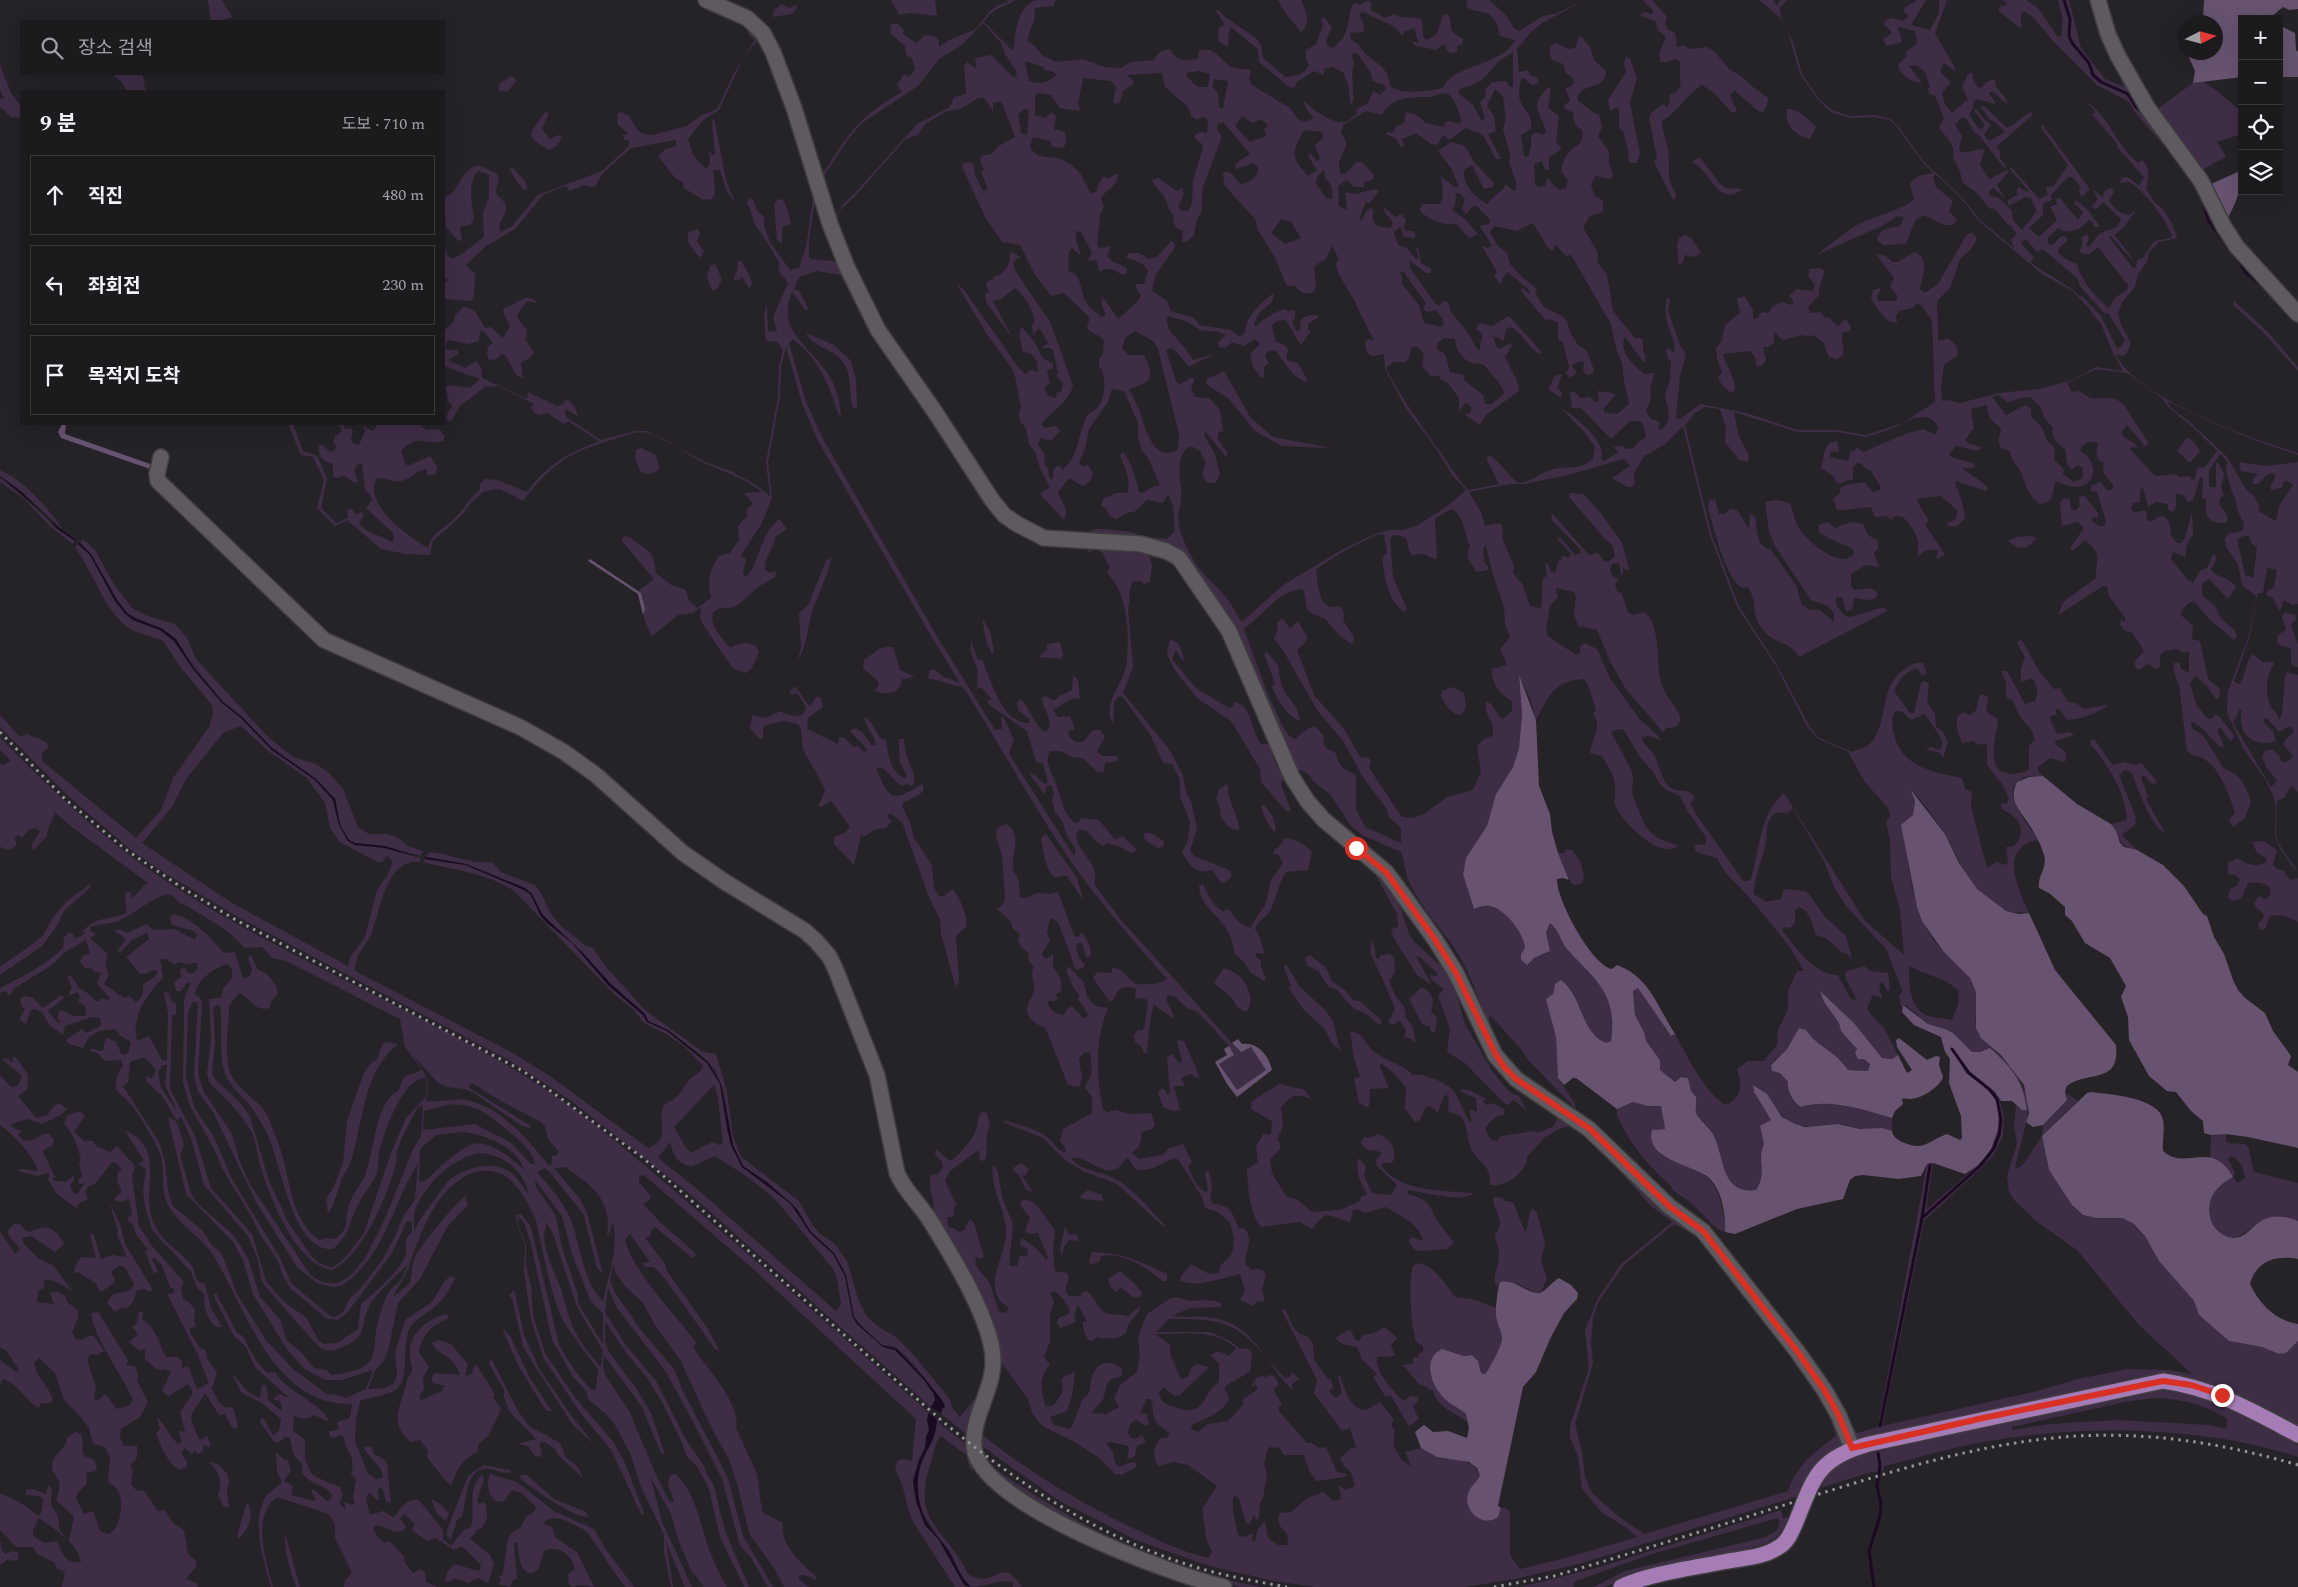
<!DOCTYPE html>
<html lang="ko">
<head>
<meta charset="utf-8">
<style>
  :root { --surface:#1c1a1d; --page:#252326; --text:#f1f3f6; --muted:#a0a1a4; --line:#3a383b }
  body { margin:0; font-family:Spectral,"Noto Sans KR",serif; background:var(--page); color:var(--text) }
  .controls { position:absolute; right:15px; top:15px; display:grid; overflow:hidden; border-radius:0px; box-shadow:0 5px 20px #0002 }
  .controls button { width:45px; height:45px; display:grid; place-items:center; padding:0; border:0; border-bottom:1px solid var(--line); background:var(--surface); color:var(--text); font:25px sans-serif }
  .compass { position:absolute; left:2178px; top:15px; width:45px; height:45px; border-radius:50%; background:var(--surface); box-shadow:0 5px 20px #0002; rotate:84deg }
  .stop { position:absolute; width:15px; height:15px; margin:-11px; border:4px solid #d93025; border-radius:50%; background:#fff }
  .stop.end { background:#d93025; border-color:#fff; box-shadow:0 1px 5px #0008 }
  .list { margin:0; padding:0; list-style:none }
  h2 { display:flex; justify-content:space-between; align-items:center; height:65px; margin:0; padding:0 20px; font-size:21px }
  h2 small { font-size:16px; font-weight:400; color:var(--muted) }
  .list li { display:grid; grid-template-columns:32px 1fr auto; gap:15px; align-items:center; box-sizing:border-box; height:80px; margin:0 10px 10px; padding:0 10px; border:1px solid var(--line); border-radius:0px }
  .list b { display:block; font-size:19px; white-space:nowrap }
  .list em { font-size:16px; font-style:normal; color:var(--muted) }
  .icon { flex:none; width:28px; height:28px; fill:none; stroke:currentColor; stroke-width:2; stroke-linecap:round; stroke-linejoin:round }
  .map { position:relative; flex:none; width:2298px; height:1587px; overflow:hidden }
  .search { position:absolute; background:var(--surface); box-shadow:0 5px 20px #0002; left:20px; top:20px; width:425px; height:55px; display:flex; align-items:center; gap:12px; box-sizing:border-box; padding:0 18px; border-radius:0px; color:var(--muted); font-size:19px }
  .panel { position:absolute; background:var(--surface); box-shadow:0 5px 20px #0002; left:20px; top:90px; width:425px; height:335px; border-radius:0px }
  .map>svg:first-child { display:block }
  .green { fill:#3f2d46; fill-rule:evenodd }
  .forest { fill:#67536f }
  .water { fill:#1c0a22 }
  .lines { fill:none; stroke-linecap:round; stroke-linejoin:round }
  .stream { stroke:#1c0a22; stroke-width:3 }
  .minor-casing { stroke:#3f3d40; stroke-width:18 }
  .major-casing { stroke:#3f3d40; stroke-width:18 }
  .minor { stroke:#5e5a5f; stroke-width:15 }
  .major { stroke:#a67cb7; stroke-width:15 }
  .rail { stroke:#959396; stroke-width:3; stroke-dasharray:2.5 5; stroke-linecap:butt }
  .route { stroke:#d93025; stroke-width:6 }
</style>
</head>
<body>
<div class="map">
<svg width="2298" height="1587" viewBox="0 0 2298 1587">
  <rect width="100%" height="100%" fill="#252327"/>
  <path class="green" d="M 208,0 L 222,0 L 232,17 L 220,21 L 211,21 Z
    M 891,0 L 935,0 L 937,16 L 910,13 L 899,15 Z
    M 1007,0 L 1016,0 C 1003,7 993,8 984,22 L 1013,51 C 1016,34 1016,5 1037,0 C 1042,0 1050,0 1056,0 L 1053,6 L 1034,8 C 1038,22 1027,29 1028,42 L 1034,45 L 1043,56 L 1056,62 L 1083,59 L 1104,67 L 1121,68 L 1131,62 L 1154,60 C 1158,53 1163,48 1171,50 C 1176,62 1187,62 1199,58 L 1198,52 C 1215,42 1222,66 1235,68 C 1241,70 1245,68 1251,70 L 1249,79 L 1252,85 L 1290,108 L 1298,119 L 1305,122 L 1314,118 L 1307,110 L 1303,100 C 1312,109 1330,123 1343,122 C 1348,122 1353,117 1357,114 L 1356,110 L 1368,103 L 1373,91 L 1380,95 L 1386,89 L 1384,85 L 1373,81 L 1370,72 L 1358,54 L 1353,53 L 1351,56 L 1354,63 C 1349,77 1357,94 1351,106 L 1348,84 L 1343,72 L 1332,67 L 1324,69 L 1324,75 L 1314,71 L 1297,82 L 1294,88 L 1289,87 L 1259,62 L 1258,50 L 1255,47 L 1231,27 L 1228,36 L 1229,45 L 1225,46 L 1219,41 L 1218,34 L 1220,27 L 1225,25 L 1216,11 L 1218,9 L 1225,17 L 1256,38 L 1261,45 L 1263,58 L 1285,77 C 1295,76 1304,75 1309,65 L 1306,59 L 1306,50 L 1316,44 L 1323,25 L 1321,20 L 1324,17 L 1332,27 L 1326,41 L 1328,46 L 1332,48 C 1354,34 1345,16 1354,3 L 1360,5 L 1368,0 L 1371,3 L 1371,10 L 1385,18 L 1395,14 L 1399,17 L 1420,18 L 1422,21 L 1423,36 L 1426,40 L 1436,35 L 1444,14 L 1449,15 L 1452,32 L 1463,39 L 1462,44 L 1457,46 L 1457,52 L 1451,53 L 1446,50 L 1446,46 L 1441,45 L 1437,50 L 1416,46 L 1411,42 L 1419,42 L 1416,36 L 1415,28 L 1405,31 L 1402,36 L 1395,27 L 1363,12 L 1359,14 L 1364,25 L 1363,32 L 1350,33 L 1351,40 C 1360,43 1361,50 1368,56 C 1382,67 1387,68 1391,87 C 1405,95 1428,91 1443,88 C 1451,64 1502,67 1515,40 L 1500,36 C 1499,32 1498,28 1497,24 C 1489,6 1476,16 1466,6 L 1468,0 L 1489,0 L 1505,14 L 1514,28 L 1519,31 L 1543,16 L 1555,14 L 1585,0 L 1544,22 L 1531,32 L 1517,49 L 1519,72 L 1528,70 L 1531,76 L 1537,77 L 1539,83 L 1532,85 L 1524,78 L 1521,79 C 1520,86 1518,94 1520,100 C 1524,113 1533,112 1531,129 L 1521,135 L 1524,156 L 1528,157 L 1531,147 L 1531,136 L 1536,132 L 1543,135 L 1546,132 C 1541,110 1528,108 1548,87 L 1551,89 L 1548,108 L 1559,116 L 1556,143 L 1562,149 L 1549,157 L 1549,170 L 1545,170 L 1542,161 L 1534,164 L 1535,184 L 1538,187 L 1545,186 L 1548,178 L 1554,186 L 1560,190 L 1566,188 L 1568,181 L 1561,171 C 1562,165 1564,157 1569,152 C 1577,143 1584,146 1582,130 L 1577,127 L 1573,119 L 1574,113 L 1565,109 L 1564,106 L 1570,100 L 1565,88 L 1570,87 L 1574,82 L 1571,76 L 1566,73 L 1563,64 L 1552,60 L 1550,55 L 1550,46 L 1556,43 L 1569,49 L 1575,48 L 1580,35 L 1590,47 L 1594,60 L 1606,71 C 1605,92 1581,80 1577,100 L 1594,113 L 1599,114 L 1602,127 L 1598,136 L 1609,152 L 1609,164 L 1613,175 L 1611,179 L 1596,176 L 1591,184 L 1594,195 L 1603,201 L 1603,212 L 1590,216 L 1583,227 L 1598,253 L 1597,261 L 1607,275 L 1613,311 L 1635,338 L 1643,339 L 1643,351 L 1646,358 L 1644,363 L 1625,337 C 1618,351 1634,366 1645,374 L 1655,373 L 1650,388 L 1651,399 L 1646,411 L 1651,419 L 1660,422 L 1658,429 L 1661,430 C 1675,418 1666,408 1665,394 L 1670,380 L 1671,362 L 1668,358 L 1666,350 L 1669,348 L 1672,352 L 1675,351 C 1674,332 1661,321 1667,299 L 1670,298 L 1668,311 L 1680,345 L 1686,354 L 1680,376 L 1676,418 L 1680,419 L 1700,404 L 1746,413 L 1798,430 L 1836,430 L 1866,435 L 1903,423 L 1935,402 L 1932,320 L 1921,305 L 1917,303 L 1913,308 L 1899,311 L 1896,316 L 1897,323 C 1885,323 1877,308 1871,298 L 1873,290 L 1881,288 L 1877,297 L 1878,301 L 1897,301 L 1897,295 L 1890,287 L 1894,278 L 1876,254 L 1886,256 L 1893,262 L 1898,262 L 1914,252 C 1931,259 1922,275 1920,289 L 1925,293 L 1938,284 L 1967,234 L 1973,233 L 1977,239 L 1971,249 L 1960,259 L 1950,288 L 1937,301 L 1938,340 L 1949,339 C 1955,344 1959,348 1957,356 L 1944,364 L 1941,387 L 1942,401 L 1947,400 L 1960,403 L 1999,393 L 2039,389 L 2072,380 L 2096,367 L 2123,371 L 2114,355 L 2101,324 L 2087,306 L 2072,291 L 2042,274 L 1979,221 L 1958,195 L 1935,174 L 1933,178 L 1936,187 L 1953,201 L 1949,211 L 1957,220 L 1953,225 L 1944,225 L 1923,215 L 1915,221 L 1906,244 L 1883,245 L 1877,240 C 1880,228 1889,228 1900,226 L 1904,217 L 1897,216 L 1884,225 L 1816,255 C 1828,246 1844,233 1857,225 C 1872,217 1905,209 1914,199 L 1910,184 C 1916,174 1924,175 1934,173 L 1923,163 L 1898,128 L 1889,120 L 1875,117 L 1850,118 L 1831,112 L 1819,101 L 1800,74 L 1787,29 L 1780,18 L 1759,0 L 1774,0 L 1774,3 L 1778,5 L 1780,0 L 1787,0 L 1780,8 L 1781,17 L 1793,42 L 1802,74 L 1820,100 L 1832,110 L 1850,116 L 1875,115 L 1890,119 L 1899,127 L 1924,162 L 1959,194 L 1980,220 L 2014,248 L 2011,240 L 2017,234 L 2010,225 L 2008,225 L 1994,208 L 1990,209 L 1977,193 L 1962,182 L 1960,171 L 1953,157 C 1956,145 1946,137 1939,128 L 1944,118 L 1935,96 L 1929,93 L 1928,88 L 1930,88 L 1925,72 L 1916,65 L 1909,66 L 1922,83 C 1911,82 1900,76 1898,65 L 1907,56 L 1906,52 L 1917,44 L 1915,31 L 1898,27 L 1902,42 L 1886,46 L 1883,39 L 1891,34 L 1891,31 L 1884,25 L 1885,21 L 1892,18 L 1903,21 L 1909,16 L 1904,12 L 1904,8 L 1917,0 L 1926,0 L 1911,25 L 1930,30 L 1939,13 L 1939,0 L 1947,0 L 1935,33 L 1956,70 L 1953,70 L 1944,63 L 1941,68 L 1941,73 L 1951,82 L 1942,93 L 1945,105 L 1952,113 L 1968,99 L 1962,87 L 1968,74 L 1972,72 L 1974,82 L 1978,87 L 1981,88 L 1985,83 L 1994,79 L 1996,82 L 1995,85 L 2006,99 L 2008,105 L 1992,91 L 1989,93 L 1996,104 L 1977,99 L 1974,101 L 1973,108 L 1969,115 L 1980,130 L 1985,125 L 1974,110 L 1976,109 L 1987,122 L 1991,124 L 1984,135 L 1989,141 L 2005,132 L 1995,122 L 1989,119 L 1981,107 L 1984,106 L 2006,127 L 2010,127 L 2028,113 L 2031,112 L 2033,115 L 1996,147 L 2000,151 L 2000,158 L 2006,166 L 2004,168 L 1979,135 L 1975,133 L 1966,118 L 1961,118 L 1955,125 L 1962,136 L 1959,148 L 1961,152 C 1969,153 1977,149 1985,149 L 1980,164 L 1989,179 L 2007,170 L 2009,171 L 1997,185 L 2005,198 L 1993,188 L 1988,192 L 1991,196 L 1999,198 L 2012,211 L 2013,220 L 2022,230 L 2037,211 L 2031,198 L 2025,197 L 2009,206 L 2007,201 L 2018,194 L 2016,191 L 2019,187 L 2027,192 L 2028,190 L 2009,168 L 2012,168 L 2039,199 L 2048,195 L 2046,187 L 2053,187 L 2068,165 L 2041,128 L 2042,124 L 2090,189 L 2082,197 L 2079,193 L 2080,186 L 2072,177 L 2068,177 L 2051,195 L 2052,200 L 2043,203 L 2043,215 L 2029,228 L 2039,237 L 2057,220 L 2050,207 L 2057,204 L 2056,199 L 2060,198 L 2078,220 L 2083,212 L 2074,203 L 2076,200 L 2089,211 L 2100,227 L 2094,227 L 2093,222 L 2089,220 C 2080,229 2072,236 2058,228 L 2048,238 L 2048,244 L 2053,245 L 2060,237 L 2065,236 L 2068,240 L 2058,249 L 2058,252 L 2064,258 L 2077,264 C 2080,279 2096,298 2109,308 L 2116,297 L 2127,290 L 2128,285 L 2098,247 C 2091,253 2089,257 2079,252 L 2082,246 L 2082,237 L 2087,234 L 2089,239 L 2086,246 L 2089,247 L 2099,234 L 2118,226 L 2121,219 L 2103,202 L 2098,208 L 2094,209 L 2092,206 L 2098,199 L 2092,188 L 2103,198 L 2104,192 L 2110,188 L 2113,189 L 2114,192 L 2109,200 C 2114,209 2120,214 2130,215 L 2134,211 L 2135,212 L 2123,228 L 2114,235 L 2128,252 L 2133,261 L 2111,236 L 2109,237 L 2133,268 L 2136,268 L 2137,260 L 2143,258 L 2154,241 L 2171,238 L 2172,235 C 2163,216 2147,193 2129,182 L 2119,183 L 2122,178 L 2128,177 L 2139,186 L 2144,177 L 2116,146 L 2118,145 L 2092,114 L 2095,113 L 2095,111 L 2086,101 C 2108,115 2117,146 2138,163 L 2142,160 C 2151,168 2148,178 2146,189 L 2156,204 C 2164,206 2176,230 2177,238 L 2159,242 L 2149,252 L 2147,262 L 2138,274 L 2135,287 L 2122,302 L 2118,314 L 2121,324 L 2131,344 L 2126,354 L 2122,356 L 2115,354 C 2140,400 2249,438 2298,453 L 2298,455 C 2252,441 2209,422 2167,401 L 2170,407 L 2190,422 L 2227,457 L 2247,491 L 2254,496 L 2260,507 L 2258,511 L 2276,521 L 2279,506 L 2293,485 L 2287,481 L 2284,481 L 2282,487 L 2272,491 L 2270,487 L 2276,476 L 2271,473 L 2265,476 L 2259,484 L 2253,484 L 2253,479 L 2258,474 L 2241,471 L 2239,462 L 2267,466 L 2298,462 L 2298,604 L 2292,605 L 2284,600 L 2281,609 L 2279,610 L 2273,597 L 2268,596 L 2266,592 L 2274,587 L 2277,570 L 2267,568 L 2263,593 L 2258,593 L 2249,639 L 2234,681 L 2238,684 L 2241,683 L 2249,659 L 2253,654 L 2262,662 L 2273,662 L 2274,664 C 2266,673 2265,697 2271,707 C 2275,712 2278,713 2279,720 L 2282,715 L 2285,676 L 2287,672 L 2298,675 L 2298,792 L 2291,786 L 2284,798 L 2277,801 L 2276,834 L 2279,844 L 2298,872 L 2293,868 L 2278,845 L 2275,834 L 2276,805 L 2273,796 L 2265,779 L 2243,748 L 2227,713 L 2228,691 L 2248,638 L 2257,597 L 2242,585 L 2238,564 L 2226,547 L 2225,539 L 2230,532 L 2235,533 L 2243,530 L 2244,524 L 2237,509 L 2236,500 L 2231,489 L 2226,471 L 2227,461 L 2220,454 L 2209,471 L 2209,487 L 2216,487 L 2216,463 L 2218,462 L 2224,474 L 2221,487 L 2224,496 L 2220,498 L 2219,504 C 2223,511 2231,515 2226,523 C 2210,524 2202,516 2207,500 L 2202,498 L 2203,477 L 2200,478 L 2193,500 L 2188,502 L 2184,496 L 2176,493 L 2176,506 L 2173,512 L 2168,510 L 2168,504 L 2156,502 L 2148,507 L 2143,488 L 2140,489 L 2140,502 L 2133,503 L 2131,509 L 2135,513 L 2140,511 L 2146,511 L 2147,520 L 2151,522 L 2160,516 L 2165,517 L 2170,524 L 2171,536 L 2177,543 L 2181,543 L 2185,538 L 2192,512 L 2193,534 L 2187,544 L 2185,557 L 2173,552 L 2171,559 L 2188,580 L 2193,583 L 2200,571 L 2207,568 L 2213,554 L 2217,557 L 2211,570 C 2218,579 2228,575 2236,587 L 2228,599 L 2209,579 L 2203,583 C 2199,602 2208,596 2216,608 C 2218,611 2219,616 2222,619 C 2228,626 2234,626 2237,636 L 2234,640 L 2209,619 L 2194,601 C 2188,602 2182,609 2181,615 L 2193,626 L 2192,639 L 2200,641 L 2208,679 L 2219,688 L 2220,695 L 2217,700 L 2206,685 L 2195,676 L 2190,684 L 2197,706 L 2207,718 L 2212,719 L 2215,715 L 2219,716 L 2234,735 L 2233,739 L 2230,741 L 2221,728 L 2218,729 C 2217,736 2223,739 2224,747 L 2222,747 C 2209,741 2206,726 2191,722 C 2191,733 2198,729 2203,736 C 2211,746 2216,757 2223,768 C 2241,775 2245,784 2251,802 L 2244,819 L 2233,827 L 2229,820 L 2235,813 C 2230,796 2220,768 2204,759 C 2197,755 2192,756 2187,751 L 2180,694 C 2181,681 2171,675 2174,663 L 2179,662 L 2181,669 L 2189,673 L 2189,651 L 2183,653 L 2176,649 L 2165,651 L 2160,655 L 2160,666 L 2157,669 L 2147,664 L 2139,670 L 2136,668 L 2134,662 L 2144,651 L 2132,632 L 2125,631 L 2120,625 L 2121,620 L 2124,622 L 2126,619 L 2109,596 L 2107,587 L 2103,586 L 2058,615 L 2063,602 L 2096,578 C 2095,558 2104,555 2085,540 L 2073,551 L 2070,548 L 2084,528 L 2077,522 L 2062,526 L 2060,502 L 2064,498 L 2070,499 L 2071,509 L 2076,511 L 2080,506 L 2079,497 L 2084,495 L 2098,513 L 2098,518 L 2093,517 L 2091,520 L 2099,526 L 2104,526 L 2106,521 L 2097,492 L 2091,491 L 2091,486 L 2100,482 L 2107,490 L 2111,490 L 2114,486 L 2103,472 L 2104,463 C 2093,458 2097,452 2098,442 L 2089,442 L 2082,446 L 2080,451 C 2098,461 2099,485 2075,487 C 2068,487 2062,483 2056,481 C 2051,493 2056,501 2040,504 C 2027,494 2027,487 2021,473 C 2018,465 2011,462 2010,451 L 2001,448 L 1998,440 L 2001,432 L 2000,427 C 1991,421 1987,416 1987,405 L 1971,409 L 1974,428 L 1965,440 L 1969,444 L 1982,447 L 1980,450 C 1971,452 1965,446 1956,446 L 1949,454 L 1953,458 L 1973,463 L 1975,466 L 1973,468 L 1962,468 C 1970,475 1983,481 1988,488 L 1986,491 L 1956,481 L 1955,484 L 1962,501 L 1965,518 L 1956,527 L 1948,526 L 1947,523 L 1956,519 L 1957,510 L 1941,496 L 1919,498 L 1917,501 L 1929,521 L 1925,524 L 1945,555 L 1936,559 L 1938,550 L 1926,550 L 1918,557 C 1917,551 1919,546 1918,541 C 1916,532 1909,523 1903,517 L 1895,516 L 1891,520 L 1887,516 L 1875,517 L 1871,507 C 1859,507 1849,511 1837,510 L 1833,499 L 1840,493 L 1840,488 L 1847,485 L 1865,482 L 1872,492 L 1880,490 L 1880,486 L 1871,471 L 1866,469 L 1862,464 L 1857,463 L 1853,468 L 1853,479 L 1838,484 L 1832,475 L 1821,468 L 1825,450 L 1829,443 L 1837,441 L 1839,450 L 1838,452 L 1830,452 L 1830,457 L 1848,461 L 1851,450 L 1854,452 L 1857,447 L 1863,452 L 1908,433 L 1924,429 L 1935,435 L 1939,428 L 1933,420 L 1926,417 L 1915,418 L 1886,431 L 1866,437 L 1836,432 L 1797,432 L 1734,412 L 1738,434 L 1749,456 L 1748,462 L 1739,460 L 1725,442 L 1726,428 L 1720,409 L 1705,407 L 1695,413 L 1685,425 L 1711,533 L 1739,606 L 1777,665 L 1810,727 L 1818,737 L 1851,752 C 1858,749 1870,747 1874,739 C 1889,715 1879,683 1908,667 C 1913,664 1916,662 1923,663 L 1927,674 L 1922,675 L 1917,668 C 1905,671 1899,681 1894,691 L 1910,713 L 1914,713 L 1921,683 L 1925,681 L 1929,684 L 1927,702 L 1935,714 L 1936,727 L 1942,731 L 1948,742 L 1943,758 L 1940,753 L 1925,749 L 1931,747 L 1940,750 L 1943,743 C 1943,740 1927,716 1924,714 L 1911,720 L 1901,711 L 1895,711 C 1891,718 1892,723 1893,730 C 1899,766 1931,772 1962,778 L 1965,789 L 1972,792 L 1971,807 L 1987,868 L 1996,862 L 2006,865 L 2008,862 L 2006,847 L 2012,847 L 2018,842 C 2026,822 2015,817 2001,808 L 2001,803 L 2006,804 L 2009,799 L 2002,784 L 1987,765 L 1987,746 L 1985,743 L 1978,745 L 1973,741 L 1962,743 L 1957,729 L 1957,717 L 1963,712 L 1969,715 C 1980,711 1976,704 1980,695 L 1985,695 L 1988,698 L 1986,711 L 1997,719 L 1998,723 C 1996,734 1992,748 1994,759 C 1997,777 2016,776 2029,770 L 2029,746 L 2035,740 C 2032,726 2027,727 2021,717 C 2016,710 2016,705 2011,699 L 2007,699 C 2006,694 2006,692 2006,687 C 2007,681 2002,677 2002,671 L 2007,671 L 2025,704 L 2035,701 C 2039,692 2038,686 2032,678 L 2022,682 C 2019,676 2021,665 2025,658 L 2017,642 L 2022,640 L 2039,671 L 2054,689 L 2060,688 L 2068,702 L 2076,703 L 2085,709 L 2105,705 L 2106,707 C 2093,715 2081,719 2067,720 L 2059,709 L 2056,709 L 2056,715 L 2050,716 L 2050,719 L 2057,734 L 2070,732 L 2074,735 L 2055,741 L 2056,745 L 2065,751 L 2066,760 L 2064,762 L 2050,758 L 2038,767 L 2038,771 L 2043,776 C 2036,777 2029,775 2023,778 C 1996,791 2030,825 2038,840 C 1997,848 2019,890 2029,913 C 2021,912 2014,913 2006,911 C 1978,903 1961,864 1949,841 C 1941,827 1924,802 1912,791 L 1915,801 L 1913,815 L 1902,826 C 1909,863 1911,906 1933,939 C 1945,958 1969,968 1976,991 C 1979,1003 1973,1018 1977,1029 C 1981,1041 1994,1047 2002,1057 C 2043,1103 2025,1117 2015,1169 L 2022,1166 L 2042,1136 L 2043,1125 L 2067,1100 L 2067,1094 L 2078,1101 L 2042,1136 L 2049,1170 L 2072,1205 L 2083,1215 L 2096,1218 L 2122,1218 L 2134,1224 L 2145,1236 L 2159,1261 L 2194,1301 L 2199,1315 L 2229,1341 L 2262,1347 L 2279,1354 L 2286,1353 L 2298,1341 L 2298,1428 C 2252,1403 2207,1373 2152,1376 C 2138,1376 2124,1380 2110,1383 L 1857,1440 L 1854,1439 L 1827,1386 L 1776,1318 L 1827,1381 L 1855,1431 L 1857,1433 L 1878,1427 L 1927,1164 L 1933,1163 L 1926,1210 L 1986,1158 L 1995,1141 L 1998,1130 L 1999,1107 L 1994,1096 L 1989,1090 L 1966,1072 L 1949,1045 L 1971,1073 L 1998,1096 L 2004,1116 L 2003,1136 L 1993,1156 L 1979,1170 L 1924,1221 L 1882,1426 L 2037,1391 L 2078,1379 L 2128,1369 L 2168,1370 L 2192,1374 L 2139,1325 L 2077,1250 L 2036,1221 L 2014,1200 L 2009,1192 L 2007,1176 L 2017,1144 L 2014,1126 L 2016,1106 L 2022,1110 L 2027,1109 C 2024,1082 2011,1066 1991,1048 L 1980,1052 L 1972,1052 L 1953,1033 L 1945,1029 L 1928,1024 L 1907,1006 L 1903,1005 L 1901,1008 L 1899,995 L 1903,992 L 1886,949 L 1847,907 L 1835,889 L 1824,861 L 1793,808 L 1788,813 C 1781,813 1775,811 1771,817 C 1766,824 1767,833 1766,840 C 1764,858 1753,878 1754,894 L 1766,902 L 1781,899 L 1784,889 L 1805,891 L 1809,894 L 1824,916 L 1846,936 L 1852,959 L 1847,954 L 1841,952 L 1826,938 L 1816,935 C 1812,924 1810,910 1798,907 L 1795,910 L 1795,923 L 1790,928 L 1784,927 L 1782,930 C 1797,948 1812,974 1838,975 L 1851,999 L 1855,1000 L 1856,998 L 1846,979 L 1845,972 L 1864,966 L 1870,971 L 1888,973 L 1890,989 L 1888,992 L 1882,981 L 1879,986 L 1882,998 L 1873,995 L 1867,1008 L 1872,1016 L 1884,1028 L 1898,1055 L 1893,1059 L 1882,1058 L 1854,1023 L 1821,992 L 1824,1002 L 1839,1023 L 1841,1031 L 1857,1049 L 1855,1053 L 1858,1059 L 1864,1059 L 1870,1063 L 1868,1071 L 1848,1070 C 1835,1050 1818,1049 1806,1030 L 1799,1028 L 1787,1049 L 1771,1064 L 1772,1071 L 1780,1073 L 1788,1082 C 1787,1092 1793,1104 1801,1107 C 1830,1098 1864,1110 1892,1118 L 1892,1131 C 1881,1128 1872,1131 1861,1129 C 1853,1128 1845,1124 1838,1124 C 1823,1124 1810,1129 1795,1124 C 1775,1117 1774,1094 1753,1086 L 1754,1092 L 1771,1120 L 1760,1127 L 1764,1144 C 1756,1161 1767,1171 1756,1190 C 1720,1195 1725,1157 1713,1134 C 1710,1127 1699,1120 1696,1113 C 1695,1109 1697,1101 1696,1097 L 1691,1091 L 1688,1078 L 1681,1077 L 1675,1082 L 1660,1070 L 1660,1060 L 1646,1041 L 1644,1032 L 1635,1015 L 1633,991 L 1638,987 L 1670,1035 L 1675,1034 C 1687,1056 1705,1093 1726,1105 C 1743,1097 1742,1085 1737,1069 L 1748,1061 L 1764,1061 L 1777,1045 L 1778,1030 L 1788,1009 L 1788,991 L 1797,971 L 1804,971 C 1789,943 1766,917 1745,893 C 1734,880 1725,876 1717,858 L 1696,852 L 1694,845 L 1706,844 L 1706,837 L 1688,812 L 1680,796 L 1665,789 L 1660,784 L 1653,772 L 1639,756 L 1624,730 L 1618,729 L 1611,732 L 1632,771 L 1633,779 L 1632,794 L 1644,823 L 1649,831 L 1658,838 L 1678,846 C 1660,860 1620,821 1615,804 C 1614,798 1616,791 1615,784 C 1614,774 1607,765 1602,756 L 1590,753 C 1591,739 1603,727 1593,714 L 1596,710 L 1588,685 L 1584,679 C 1554,681 1549,695 1536,720 L 1530,698 L 1519,677 L 1522,714 L 1519,748 L 1513,767 L 1496,794 L 1487,826 L 1466,858 L 1463,874 L 1474,909 C 1479,907 1485,905 1490,906 C 1505,909 1524,933 1525,948 L 1521,954 L 1521,960 L 1527,964 L 1534,958 L 1550,951 L 1546,932 L 1550,923 C 1559,932 1560,940 1567,948 C 1596,982 1618,993 1611,1041 L 1606,1044 C 1581,1034 1584,996 1561,980 L 1555,984 L 1553,994 L 1547,999 L 1556,1037 L 1558,1078 L 1575,1104 L 1576,1114 L 1574,1107 L 1529,1061 L 1521,1049 L 1489,1014 C 1488,1035 1514,1065 1526,1082 C 1491,1055 1482,994 1460,957 C 1445,932 1423,911 1410,884 C 1405,874 1404,858 1401,852 L 1362,835 L 1351,826 L 1330,794 L 1314,782 L 1307,773 L 1296,768 L 1289,761 C 1278,738 1268,715 1259,691 C 1255,682 1253,673 1250,664 C 1238,636 1221,608 1204,583 C 1197,573 1191,561 1182,554 C 1143,524 1072,551 1028,528 C 989,508 969,460 946,425 C 929,397 907,372 891,345 C 861,295 834,234 818,178 C 830,165 837,150 848,136 C 863,117 880,104 902,92 L 897,85 L 904,74 L 909,76 L 912,74 L 915,69 L 912,58 L 906,55 L 905,46 L 891,34 L 890,25 L 897,23 L 904,30 L 903,34 L 916,43 L 925,35 L 933,36 L 939,40 L 939,47 L 947,41 L 976,29 L 989,12 L 998,5 L 1008,2 ZM 983,23 L 1001,43 L 1005,54 L 1016,71 L 1017,77 L 1013,77 L 991,55 L 975,58 L 976,65 L 975,68 L 967,62 L 964,66 L 966,94 L 954,97 L 950,107 L 917,124 L 854,194 L 842,205 L 834,219 L 828,203 L 822,179 L 849,138 L 862,123 L 918,86 L 939,59 L 962,45 ZM 1513,52 L 1513,87 L 1510,87 L 1506,81 L 1492,82 L 1485,90 L 1486,96 L 1480,102 L 1485,119 L 1481,120 L 1473,105 L 1458,93 L 1460,89 C 1480,83 1483,81 1496,64 C 1499,60 1508,56 1513,52 ZM 1025,61 L 1043,67 L 1044,70 L 1053,72 L 1056,75 C 1049,83 1039,85 1029,81 ZM 1199,71 L 1210,74 L 1208,87 L 1198,87 L 1187,77 L 1186,73 ZM 1162,73 L 1165,87 L 1188,107 L 1191,116 L 1197,120 L 1201,117 L 1206,118 L 1208,123 L 1207,133 L 1200,132 L 1195,135 L 1195,139 L 1202,144 L 1203,148 L 1193,180 L 1192,203 L 1189,210 L 1182,211 L 1178,206 L 1184,194 L 1182,188 L 1177,191 L 1158,178 L 1152,180 C 1155,188 1163,192 1166,201 C 1169,207 1168,210 1174,215 L 1173,220 L 1176,228 L 1183,231 L 1182,242 L 1186,242 L 1194,235 L 1197,219 L 1201,213 L 1203,187 L 1222,136 L 1218,131 L 1217,124 L 1223,122 L 1250,154 L 1235,164 L 1236,169 L 1254,163 L 1258,168 C 1258,178 1249,182 1241,185 L 1233,175 L 1226,171 L 1223,173 L 1224,185 L 1255,219 L 1258,230 L 1275,258 L 1287,286 L 1295,286 C 1301,293 1305,295 1314,292 L 1316,286 L 1314,266 L 1326,259 L 1332,246 L 1339,259 L 1336,264 L 1338,273 L 1353,298 L 1374,341 L 1368,339 L 1365,343 L 1367,353 L 1372,356 L 1384,354 L 1385,369 L 1406,409 L 1435,447 L 1452,475 L 1466,490 L 1446,507 L 1418,525 L 1404,530 L 1389,530 L 1377,533 L 1343,549 L 1283,585 L 1242,622 C 1236,614 1232,604 1225,596 C 1217,586 1206,578 1199,568 C 1192,559 1181,537 1179,526 C 1176,512 1183,502 1181,488 C 1179,476 1176,452 1191,446 L 1200,451 L 1206,463 C 1202,472 1200,476 1208,483 L 1215,483 L 1220,475 L 1215,454 L 1204,435 L 1205,431 L 1226,457 L 1228,454 L 1217,438 L 1219,431 L 1223,432 L 1220,410 L 1209,398 L 1195,397 L 1191,389 L 1195,378 L 1191,378 L 1180,384 L 1176,381 L 1166,350 L 1171,348 L 1176,351 L 1189,367 L 1214,354 L 1193,360 L 1185,348 L 1170,331 L 1166,319 L 1168,316 L 1188,322 L 1200,330 L 1219,332 L 1226,335 L 1218,342 L 1219,347 L 1225,348 L 1232,342 L 1244,346 L 1255,339 L 1260,344 L 1250,354 L 1253,367 L 1261,378 L 1264,377 L 1264,367 L 1269,363 L 1265,356 L 1267,352 L 1275,350 L 1293,374 L 1305,382 L 1307,379 L 1298,363 L 1288,361 L 1286,357 L 1288,350 L 1286,346 L 1275,341 L 1272,325 L 1277,321 L 1285,320 C 1292,328 1295,337 1301,345 L 1311,331 L 1308,330 L 1308,324 L 1319,317 C 1313,313 1307,315 1301,320 L 1300,330 L 1296,331 L 1292,321 L 1295,318 L 1295,310 L 1288,311 L 1283,309 L 1267,317 L 1256,326 L 1254,324 L 1259,313 L 1272,302 L 1274,293 C 1262,301 1245,317 1245,332 L 1240,337 L 1231,330 L 1200,325 L 1194,318 L 1171,311 L 1167,301 L 1152,291 L 1155,276 L 1175,247 L 1174,242 L 1171,241 L 1157,257 L 1149,259 L 1139,253 L 1129,253 L 1126,257 L 1143,264 L 1148,271 L 1144,284 L 1136,284 L 1137,290 L 1141,295 L 1137,302 L 1118,319 L 1103,297 L 1101,304 L 1106,315 L 1102,317 C 1097,314 1087,305 1085,300 C 1080,289 1082,274 1068,271 L 1069,252 L 1072,248 L 1081,256 L 1076,240 L 1076,231 L 1081,232 L 1092,253 L 1087,261 L 1096,260 L 1100,272 C 1107,265 1115,271 1123,275 L 1127,272 L 1127,268 L 1112,261 L 1107,256 L 1111,246 L 1099,248 C 1094,237 1102,227 1099,217 L 1104,207 L 1101,198 C 1106,189 1113,191 1118,176 L 1117,173 L 1109,178 L 1102,177 L 1096,192 L 1091,193 C 1086,187 1083,175 1077,170 C 1073,166 1063,159 1057,158 C 1046,156 1037,159 1030,147 L 1033,137 L 1050,141 L 1052,147 L 1064,148 L 1066,140 L 1065,132 L 1054,129 L 1056,116 L 1052,112 L 1045,118 L 1035,115 L 1035,95 L 1039,93 L 1051,95 L 1060,108 L 1078,111 L 1081,110 L 1078,104 L 1083,78 L 1111,81 L 1116,87 L 1113,102 L 1117,104 L 1120,102 L 1123,91 L 1133,84 L 1133,80 L 1126,75 ZM 1214,79 L 1228,81 L 1223,109 L 1219,107 L 1218,94 L 1212,86 ZM 1495,89 L 1503,96 L 1506,119 L 1503,129 L 1510,154 L 1509,163 L 1516,182 L 1516,190 L 1514,191 L 1506,184 C 1501,194 1493,195 1488,204 C 1477,200 1461,183 1464,170 L 1472,165 L 1484,189 L 1493,187 L 1494,183 L 1474,162 L 1465,146 L 1451,142 L 1438,151 L 1451,168 L 1459,187 L 1455,187 L 1440,176 C 1443,186 1445,195 1440,204 L 1423,204 L 1419,210 C 1428,220 1442,225 1456,224 L 1469,238 L 1478,234 L 1466,220 L 1452,210 L 1455,205 L 1456,194 L 1460,193 L 1465,199 L 1462,209 L 1466,214 L 1472,207 L 1477,206 L 1490,220 L 1489,224 L 1480,226 L 1492,246 L 1488,248 L 1482,246 L 1497,272 L 1494,275 L 1500,285 L 1503,277 L 1508,272 L 1529,290 L 1530,294 L 1521,287 L 1522,292 L 1546,321 L 1549,319 L 1558,323 L 1558,340 L 1563,342 L 1569,367 L 1566,373 L 1570,378 L 1577,372 L 1572,367 L 1573,365 L 1580,361 L 1584,362 L 1583,371 L 1587,375 L 1592,374 L 1594,370 L 1587,351 L 1578,345 L 1570,332 L 1567,321 L 1562,316 L 1544,307 L 1535,293 L 1537,289 L 1522,277 L 1510,264 L 1507,253 L 1498,246 L 1490,232 L 1494,226 L 1517,231 L 1533,223 L 1548,248 L 1552,251 L 1556,245 L 1566,256 L 1571,255 L 1611,324 L 1616,348 L 1622,363 L 1624,381 L 1629,404 L 1617,414 L 1605,413 L 1603,409 L 1616,395 L 1612,393 L 1598,391 L 1599,401 L 1595,402 L 1590,397 L 1580,398 L 1575,392 L 1570,392 L 1572,408 L 1581,408 L 1611,439 L 1630,421 L 1638,421 L 1643,423 L 1646,437 L 1637,443 L 1634,448 L 1625,449 L 1624,446 L 1613,447 L 1619,452 L 1604,461 L 1601,458 C 1608,443 1573,414 1561,408 L 1585,433 L 1595,447 L 1593,459 C 1578,472 1564,464 1548,471 C 1537,475 1531,482 1518,483 C 1507,475 1502,463 1490,456 L 1486,458 L 1499,484 L 1468,490 C 1456,476 1447,461 1436,446 C 1418,420 1401,398 1386,368 L 1393,362 L 1405,362 L 1409,358 L 1412,347 L 1418,347 L 1424,354 L 1422,366 L 1431,376 L 1439,376 L 1440,379 L 1447,382 L 1459,398 L 1459,412 L 1464,404 L 1467,403 L 1471,407 L 1471,411 L 1465,415 L 1480,425 L 1486,415 L 1519,391 L 1517,381 L 1505,357 L 1512,346 L 1510,343 L 1499,349 L 1496,346 L 1493,336 L 1504,341 L 1506,329 L 1511,327 C 1524,334 1528,349 1540,354 L 1541,351 L 1509,316 L 1492,326 L 1481,323 L 1478,325 L 1476,330 L 1482,333 C 1483,338 1479,343 1480,350 L 1478,350 L 1468,333 L 1451,312 L 1448,302 L 1444,301 L 1439,306 L 1435,303 L 1410,268 L 1409,260 L 1426,273 L 1431,273 L 1431,269 L 1421,263 L 1418,248 L 1416,248 L 1419,259 L 1416,259 L 1407,248 L 1398,245 L 1394,232 L 1400,227 L 1404,237 L 1414,238 L 1416,235 L 1413,231 L 1405,231 L 1404,226 L 1406,221 L 1402,214 L 1395,217 L 1383,206 C 1383,214 1391,217 1393,224 L 1390,228 C 1379,228 1369,224 1374,212 L 1371,208 L 1366,211 L 1362,220 L 1359,220 L 1366,202 L 1369,204 L 1379,191 L 1374,189 L 1355,194 L 1345,192 L 1347,208 L 1346,210 L 1339,206 L 1338,186 L 1347,180 L 1354,187 L 1364,187 L 1364,183 L 1373,179 L 1374,175 L 1362,162 L 1357,162 L 1345,174 L 1340,173 L 1339,162 L 1347,144 L 1341,132 L 1343,125 L 1366,111 L 1382,115 C 1390,97 1412,97 1429,97 C 1434,97 1443,91 1448,94 C 1454,98 1461,114 1461,121 L 1459,124 L 1449,121 L 1445,123 L 1444,127 L 1425,123 C 1419,115 1415,114 1406,112 L 1404,123 L 1396,127 L 1392,133 L 1388,132 L 1386,134 L 1396,139 L 1401,147 L 1404,145 L 1402,139 L 1416,133 L 1431,144 L 1437,145 L 1443,135 L 1449,140 L 1466,128 L 1483,135 L 1496,159 L 1501,159 L 1488,134 L 1496,131 L 1494,116 L 1487,106 ZM 979,98 L 984,98 L 993,111 L 993,103 L 1001,101 L 1015,137 L 997,147 L 992,154 L 981,156 L 980,160 L 984,170 L 981,172 L 988,189 L 983,191 L 974,173 L 974,166 L 970,162 L 964,163 L 962,167 L 985,217 L 1002,242 L 1020,245 L 1034,273 L 1051,296 L 1064,293 L 1090,318 L 1087,326 L 1089,331 L 1101,337 L 1104,341 L 1103,354 L 1099,359 L 1099,366 C 1107,375 1106,400 1096,409 C 1093,412 1089,412 1087,416 C 1077,435 1080,456 1062,470 L 1060,466 L 1056,467 L 1053,470 L 1053,480 L 1049,477 L 1048,468 L 1044,464 L 1045,454 L 1038,445 L 1041,438 L 1051,441 L 1060,431 L 1056,426 L 1045,428 L 1041,424 C 1050,413 1071,400 1073,385 L 1050,322 L 1016,272 L 1013,264 L 1017,258 L 1020,260 L 1019,256 L 1011,251 L 1008,266 L 1000,275 L 994,276 L 994,279 L 988,281 L 986,285 L 989,292 L 985,294 L 986,302 L 1013,339 L 993,301 L 1001,299 L 1015,288 C 1025,295 1032,309 1035,321 L 1032,325 L 1033,335 L 1038,329 L 1041,330 L 1048,343 L 1041,348 L 1050,348 L 1053,350 L 1058,373 L 1056,376 L 1063,383 L 1061,392 L 1057,393 L 1056,398 L 1048,396 L 1044,388 L 1050,383 L 1047,371 L 1053,368 L 1053,364 L 1043,358 L 1034,341 L 1022,327 C 1016,335 1023,343 1022,351 L 1032,355 L 1037,361 L 1038,372 L 1031,370 L 1025,374 L 1018,367 L 965,291 L 956,283 L 988,336 L 1011,367 L 1015,376 L 1021,408 L 1019,413 L 1020,421 L 1026,428 L 1029,444 L 1035,452 L 1040,468 L 1050,488 L 1043,491 L 1041,495 L 1064,520 C 1070,509 1061,503 1058,492 L 1069,478 L 1083,486 L 1090,481 L 1093,474 L 1088,465 L 1082,466 L 1079,462 L 1085,449 L 1089,429 L 1108,402 L 1112,389 L 1124,391 L 1138,423 L 1138,436 L 1141,449 L 1149,460 L 1160,485 L 1155,486 L 1142,493 L 1139,492 C 1137,481 1130,459 1123,452 L 1120,455 C 1124,469 1132,477 1127,493 L 1116,493 L 1103,499 L 1101,505 L 1107,510 L 1109,516 L 1117,519 L 1129,512 L 1134,512 L 1147,500 L 1163,503 L 1168,494 L 1173,506 L 1175,531 L 1167,539 L 1140,536 L 1132,532 L 1105,529 L 1095,529 L 1085,535 L 1061,535 L 1032,528 L 1010,513 L 988,486 L 933,399 L 887,335 L 863,287 L 835,222 L 839,211 L 856,195 L 905,140 L 919,134 L 925,124 L 947,111 L 960,109 ZM 1025,109 L 1029,110 L 1027,135 L 1021,133 L 1018,114 ZM 1242,116 L 1252,123 L 1262,119 L 1268,126 L 1264,129 L 1266,136 L 1250,142 L 1235,126 ZM 1304,130 L 1322,132 L 1323,138 L 1315,145 L 1320,159 L 1317,161 L 1310,153 L 1308,156 L 1317,170 L 1308,176 C 1290,157 1292,152 1304,130 ZM 1324,170 L 1325,178 L 1331,185 L 1333,198 L 1327,199 L 1316,184 L 1317,177 ZM 1281,219 L 1291,222 L 1301,238 L 1285,244 L 1271,233 ZM 2026,239 L 2037,252 L 2043,249 L 2079,280 L 2079,285 L 2105,314 L 2108,313 L 2125,340 L 2121,347 L 2117,348 L 2101,316 L 2082,296 L 2080,297 C 2066,282 2046,275 2030,262 L 2034,258 L 2021,243 ZM 1403,271 L 1426,303 L 1423,309 L 1427,312 L 1436,310 L 1444,321 L 1442,327 L 1424,323 L 1419,305 L 1401,283 L 1403,279 L 1400,272 ZM 1135,331 L 1153,341 L 1158,349 L 1179,434 L 1178,449 C 1156,465 1145,430 1141,415 C 1138,406 1133,398 1129,389 C 1152,383 1155,377 1144,355 L 1129,355 L 1122,349 L 1125,338 ZM 1444,338 L 1455,339 C 1455,348 1462,360 1472,363 C 1476,364 1480,363 1484,365 C 1489,372 1503,385 1504,393 L 1492,404 L 1485,404 L 1483,395 L 1464,380 L 1464,375 L 1450,372 L 1445,354 L 1437,349 L 1437,343 ZM 2096,369 L 2127,373 L 2162,398 L 2169,408 L 2195,429 L 2217,451 L 2205,467 L 2197,468 L 2195,478 L 2192,480 L 2190,476 L 2179,477 L 2176,474 L 2155,476 L 2129,448 L 2138,447 C 2133,440 2125,440 2121,433 L 2127,425 L 2145,446 L 2149,444 L 2124,405 C 2113,394 2103,400 2090,398 L 2079,391 L 2072,392 L 2067,383 ZM 1999,395 L 2008,403 L 2023,397 L 2030,397 L 2039,405 L 2045,419 L 2053,428 C 2051,437 2057,444 2065,449 C 2068,457 2063,461 2072,470 L 2078,465 L 2083,468 L 2082,478 L 2074,482 L 2063,474 L 2064,469 L 2054,460 L 2055,451 L 2053,446 L 2047,440 L 2041,426 L 2031,417 L 2031,408 L 2025,405 L 2006,415 L 1992,397 ZM 1683,426 L 1709,533 L 1737,607 L 1776,666 L 1808,728 L 1817,738 L 1848,752 L 1865,782 L 1888,808 L 1890,816 L 1886,822 L 1890,841 L 1891,877 L 1900,909 L 1904,955 L 1865,921 L 1784,793 C 1759,816 1760,848 1751,879 L 1748,881 L 1743,881 L 1696,814 L 1690,804 L 1695,798 C 1689,787 1680,793 1671,788 C 1661,781 1659,763 1653,753 C 1649,747 1643,745 1642,737 L 1648,736 L 1661,740 C 1659,736 1646,724 1641,721 L 1611,680 L 1597,649 L 1585,643 L 1580,646 L 1580,653 L 1576,655 L 1548,636 L 1546,629 L 1550,606 L 1558,597 L 1556,588 L 1574,592 L 1576,597 L 1574,614 L 1578,626 L 1597,630 L 1611,663 L 1625,688 L 1663,732 L 1666,728 L 1676,727 L 1681,720 C 1678,707 1665,697 1661,683 C 1655,662 1662,628 1645,612 L 1633,615 L 1628,612 L 1622,594 L 1617,591 L 1615,584 L 1619,579 L 1612,576 L 1610,569 L 1612,564 L 1619,563 L 1621,574 L 1623,574 L 1623,568 L 1628,571 L 1629,569 L 1622,543 L 1600,512 L 1583,494 L 1570,493 L 1569,497 L 1605,539 L 1612,544 L 1615,556 L 1608,562 L 1604,561 L 1598,553 L 1589,555 L 1551,512 L 1552,520 L 1580,549 L 1581,553 L 1575,555 L 1560,537 L 1557,539 L 1571,554 L 1568,558 L 1565,556 L 1562,556 L 1561,561 L 1559,560 L 1555,573 L 1551,572 L 1548,564 L 1545,562 L 1547,576 L 1543,578 L 1541,608 L 1530,606 L 1522,584 L 1513,573 L 1514,566 L 1503,540 L 1502,525 L 1499,523 L 1485,526 L 1481,512 L 1469,492 L 1510,484 L 1524,484 L 1568,475 L 1624,459 L 1630,466 L 1612,478 L 1627,487 L 1632,487 L 1635,483 L 1634,473 L 1644,456 L 1664,445 ZM 1452,509 C 1465,516 1464,535 1470,545 C 1464,562 1470,558 1476,572 L 1488,570 L 1488,566 L 1485,564 L 1483,554 L 1484,546 L 1486,546 L 1492,571 L 1504,607 L 1505,624 L 1510,637 L 1500,649 L 1507,665 L 1492,669 C 1492,686 1499,693 1512,701 L 1512,711 L 1503,719 C 1495,715 1495,703 1486,702 C 1483,715 1497,723 1492,736 L 1484,739 L 1477,746 L 1481,772 L 1473,790 L 1447,797 L 1424,814 L 1412,818 L 1402,817 L 1369,768 L 1371,762 L 1369,758 L 1360,757 L 1344,729 L 1314,695 L 1297,650 L 1306,642 L 1307,637 L 1298,621 L 1290,628 L 1282,618 L 1277,623 L 1278,629 L 1274,639 L 1283,650 L 1317,710 L 1343,741 L 1364,779 L 1387,809 L 1388,816 L 1401,828 L 1401,843 L 1365,827 L 1356,809 L 1356,775 C 1343,769 1340,768 1335,752 L 1326,748 L 1323,743 L 1324,736 L 1315,726 L 1307,729 L 1295,739 L 1289,736 L 1283,727 L 1267,692 L 1244,629 C 1263,615 1275,594 1300,589 L 1304,591 L 1307,609 L 1311,613 L 1325,619 L 1341,637 L 1352,644 L 1354,642 L 1354,637 L 1343,620 C 1345,613 1344,611 1339,606 C 1318,613 1318,583 1316,569 L 1344,551 L 1378,534 L 1384,535 L 1387,553 L 1382,558 C 1385,577 1387,600 1404,612 L 1407,609 L 1393,577 L 1390,538 L 1394,535 C 1413,536 1404,544 1412,555 L 1424,554 L 1435,559 L 1437,557 L 1435,518 ZM 2244,536 L 2249,536 L 2251,543 L 2257,547 L 2253,578 L 2245,575 L 2237,539 ZM 2240,709 L 2242,711 C 2236,733 2254,749 2276,741 L 2273,731 L 2264,723 L 2264,719 L 2267,718 L 2279,732 L 2290,726 L 2294,732 L 2285,740 L 2284,745 L 2293,756 L 2289,761 L 2282,762 L 2279,755 L 2272,749 L 2264,752 L 2262,757 L 2266,767 L 2277,781 L 2271,787 L 2233,723 ZM 1909,966 C 1925,975 1945,977 1959,991 L 1958,1005 L 1952,1020 C 1944,1018 1935,1018 1928,1016 C 1909,1009 1909,982 1909,966 Z
    M 1278,0 L 1301,0 C 1306,12 1312,22 1301,32 L 1286,14 Z
    M 1643,0 L 1652,0 L 1667,17 L 1665,24 L 1667,29 L 1675,33 L 1677,47 L 1683,45 L 1691,49 L 1707,47 L 1714,51 L 1729,69 L 1744,78 L 1749,84 L 1768,98 L 1767,106 L 1763,112 L 1758,111 L 1734,90 L 1730,96 L 1737,111 L 1732,113 L 1714,93 L 1702,85 C 1689,92 1674,117 1662,120 C 1662,131 1666,139 1668,150 C 1671,170 1664,176 1677,195 L 1673,200 L 1654,162 L 1657,158 L 1649,118 L 1651,113 L 1663,104 L 1667,107 L 1670,102 L 1669,94 L 1674,94 C 1686,84 1677,76 1681,63 L 1676,59 L 1667,62 L 1660,62 L 1659,53 L 1666,37 L 1659,31 L 1655,21 L 1639,15 L 1645,12 L 1652,14 L 1653,11 Z
    M 2001,0 L 2026,0 L 2038,8 L 2057,36 L 2061,37 L 2063,21 L 2058,0 L 2069,0 L 2081,48 L 2105,79 L 2124,87 L 2108,49 L 2205,193 L 2298,319 L 2298,324 L 2273,296 L 2245,273 L 2243,266 L 2207,221 L 2202,193 L 2189,173 L 2136,114 L 2129,102 L 2097,85 L 2054,42 L 2033,17 L 2024,11 L 2021,14 L 2021,29 L 1999,11 L 1999,7 L 2007,5 L 2005,1 Z
    M 782,4 L 790,8 L 795,5 L 797,7 L 792,14 L 772,17 L 775,9 Z
    M 746,27 L 761,36 L 744,57 L 719,110 L 702,121 L 688,139 L 693,155 L 705,168 L 708,167 L 710,162 L 709,149 L 712,155 L 715,155 L 712,122 L 714,118 L 726,180 L 735,202 L 727,192 L 720,170 L 713,170 L 715,193 L 712,199 L 703,200 L 684,188 L 683,182 L 676,179 L 658,156 L 666,149 L 676,146 L 676,140 L 631,148 L 603,173 L 595,186 L 591,187 L 583,185 L 570,191 L 565,186 L 543,195 L 515,229 L 486,246 L 466,265 L 475,274 L 474,298 L 471,301 L 444,299 L 444,283 L 449,281 L 447,278 L 444,279 L 444,244 L 447,254 L 452,259 L 462,254 L 484,237 L 483,213 L 489,197 L 489,175 L 478,171 C 467,182 472,205 474,219 L 470,225 L 460,227 L 462,240 L 458,241 L 446,227 L 444,198 C 447,196 451,194 454,191 C 462,179 463,170 479,165 L 497,174 L 499,179 L 496,189 L 497,195 C 514,209 503,213 499,226 L 501,232 L 512,226 L 538,195 L 602,171 L 629,146 L 629,140 L 624,140 L 623,135 L 629,134 L 617,124 L 618,113 L 622,112 L 629,116 C 635,125 636,135 652,135 L 687,126 L 700,116 L 717,109 L 734,73 L 755,40 L 749,35 Z
    M 1626,56 L 1630,59 L 1637,78 L 1630,102 L 1640,154 L 1637,163 L 1629,163 L 1628,149 L 1623,131 L 1619,128 L 1619,109 L 1617,107 L 1610,111 L 1608,100 L 1626,72 L 1624,63 Z
    M 0,65 L 11,93 L 21,106 L 21,118 L 11,117 L 0,107 L 0,99 L 4,98 L 0,90 Z
    M 115,74 L 142,74 L 145,84 L 144,87 L 147,91 L 126,91 L 122,82 L 114,76 Z
    M 509,77 L 514,77 L 516,81 L 507,92 L 498,90 L 500,83 Z
    M 2203,82 L 2216,90 L 2242,112 L 2242,134 L 2217,142 L 2226,157 L 2200,171 L 2155,111 L 2193,83 Z
    M 1787,109 C 1800,108 1807,119 1816,127 L 1810,139 C 1795,136 1784,124 1787,109 Z
    M 545,112 L 549,113 L 542,129 L 550,139 L 559,135 L 562,136 C 559,144 556,148 548,150 L 535,141 L 531,135 L 533,129 Z
    M 1699,157 C 1707,164 1718,185 1726,188 C 1731,189 1737,188 1743,189 C 1717,209 1712,171 1692,162 Z
    M 513,168 L 525,181 L 528,189 L 523,190 L 509,169 Z
    M 815,185 L 817,189 L 809,239 L 809,257 L 811,259 L 843,262 L 848,274 L 840,275 L 817,271 L 799,277 L 794,289 L 799,291 L 808,308 L 806,311 L 792,292 C 775,331 812,347 830,377 C 837,389 840,403 841,417 L 838,413 C 830,386 817,357 793,339 L 789,343 L 806,402 L 823,439 L 938,638 L 995,730 L 1002,729 L 1001,716 L 1004,718 L 1014,740 L 1009,754 L 1074,856 L 1076,850 L 1066,834 L 1063,822 L 1055,812 L 1052,801 L 1054,793 L 1051,785 L 1046,787 L 1045,795 L 1028,772 L 1036,776 L 1044,784 L 1048,782 L 1043,763 L 1036,762 L 1027,731 L 988,704 L 987,700 L 992,700 L 981,687 L 977,689 C 978,682 978,675 977,668 C 974,658 969,653 971,641 L 978,660 L 982,659 C 990,678 1002,724 1029,723 L 1030,720 L 1018,710 L 1017,703 L 1020,699 C 1031,708 1033,725 1046,732 L 1049,728 C 1052,716 1043,709 1041,698 L 1046,696 L 1052,700 L 1056,700 L 1059,696 L 1072,690 L 1073,675 L 1078,680 L 1080,699 L 1073,698 L 1053,710 L 1058,717 L 1070,716 L 1075,729 L 1068,731 L 1070,738 L 1076,742 L 1083,742 L 1093,730 L 1100,730 L 1105,737 L 1097,751 L 1102,756 L 1117,756 L 1118,761 L 1105,763 L 1104,772 L 1098,772 L 1082,758 L 1071,757 L 1061,751 L 1050,751 C 1044,763 1052,773 1056,784 C 1062,799 1061,811 1075,823 L 1079,822 L 1080,818 L 1099,820 L 1115,840 L 1123,836 L 1137,850 L 1131,853 L 1120,847 L 1107,843 L 1104,846 L 1097,842 L 1087,831 L 1080,830 L 1076,833 C 1075,852 1101,862 1094,884 L 1122,921 L 1240,1052 L 1251,1047 L 1266,1070 L 1237,1090 L 1219,1064 L 1234,1055 L 1229,1046 L 1198,1012 L 1187,1008 L 1175,997 L 1168,995 L 1166,999 L 1175,1019 L 1154,1005 C 1151,1011 1147,1045 1147,1053 L 1144,1053 L 1141,1046 L 1135,1042 L 1134,1035 L 1138,1030 L 1141,1031 L 1144,1028 L 1148,1004 L 1146,999 L 1135,998 L 1136,989 C 1125,984 1118,987 1114,999 L 1110,1002 L 1093,978 L 1097,972 L 1112,973 L 1112,968 C 1125,968 1127,980 1137,984 C 1142,985 1145,984 1149,984 C 1157,984 1161,983 1167,979 C 1137,945 1107,911 1080,874 C 1037,814 1003,749 963,687 C 950,685 940,680 926,678 L 929,676 L 929,671 L 934,669 L 944,677 L 960,683 L 934,641 L 818,441 L 802,403 L 786,347 L 781,367 L 780,397 L 768,462 L 772,498 L 761,525 L 740,556 L 746,559 L 743,573 L 745,577 C 759,568 758,536 779,519 L 787,529 L 775,537 C 774,550 764,555 765,570 L 770,573 L 776,571 L 775,577 C 767,582 758,586 751,593 C 740,603 736,610 720,608 L 713,612 C 709,626 722,638 730,648 C 740,643 745,641 756,646 L 759,653 L 751,669 L 746,673 L 734,669 L 720,650 L 702,623 L 700,617 L 701,607 L 693,613 L 678,615 L 652,636 C 649,630 644,622 644,616 C 643,607 645,598 638,591 L 653,580 L 653,578 L 621,540 L 625,536 C 631,537 632,539 636,542 C 652,553 653,553 656,573 L 671,585 L 686,590 L 689,601 L 697,608 L 711,598 C 707,581 709,571 719,556 L 730,553 L 739,540 L 738,526 L 747,516 L 747,509 L 753,504 L 744,493 L 762,492 C 745,478 724,472 704,463 C 685,455 668,437 648,433 C 634,430 623,437 611,440 C 567,453 551,465 523,501 L 500,489 L 494,489 L 483,492 L 472,502 L 462,515 L 433,541 L 430,555 L 406,554 L 381,549 L 347,520 L 335,526 L 317,508 L 324,480 L 313,457 L 301,455 L 288,424 L 293,424 L 303,451 L 317,456 L 327,478 L 321,508 L 336,523 L 348,518 L 347,511 L 351,508 L 357,515 L 361,512 L 364,514 L 359,524 L 366,530 L 392,542 L 394,539 L 393,533 L 366,508 L 372,500 L 370,495 L 365,490 L 362,463 L 357,465 L 354,471 L 358,481 L 355,483 L 344,476 L 337,478 L 333,477 L 333,464 C 322,461 318,457 319,445 L 323,445 L 330,452 L 334,451 L 336,447 L 333,442 L 335,436 L 342,431 L 338,424 L 343,424 L 345,429 L 350,428 L 353,430 L 351,440 L 355,444 L 359,445 L 365,431 L 363,424 L 366,428 L 373,431 L 378,424 L 421,424 L 422,427 L 427,430 L 439,429 L 445,437 L 443,441 C 424,446 418,432 401,451 L 406,465 L 410,465 L 430,456 L 437,467 L 436,474 L 427,475 L 427,469 C 417,470 411,479 401,481 C 393,483 386,477 377,478 C 362,504 409,537 428,548 C 431,532 447,527 457,516 C 465,507 471,497 480,489 L 480,484 L 485,479 L 497,480 L 527,492 C 548,464 566,454 599,441 L 568,421 L 564,424 L 547,413 L 539,415 L 534,413 L 531,407 L 534,404 L 498,386 L 485,387 L 460,406 L 452,420 L 448,421 L 446,417 L 452,406 L 448,401 L 446,387 L 451,385 L 470,388 L 480,379 L 444,366 L 444,331 L 455,320 L 455,315 L 464,306 L 475,311 L 485,328 L 491,327 L 503,338 L 510,326 L 503,312 L 504,308 C 517,305 524,292 536,301 L 536,303 L 527,301 L 517,315 L 519,320 L 527,330 L 525,339 L 534,352 L 531,357 L 521,363 L 523,378 L 517,376 L 505,355 L 501,354 L 497,359 L 489,360 L 487,354 L 488,346 L 493,343 L 483,331 L 480,331 L 479,341 L 468,344 L 449,340 L 444,347 L 447,350 L 457,350 L 459,354 L 448,360 L 465,368 L 477,361 L 481,368 L 482,378 L 527,399 L 528,392 L 557,406 L 564,404 L 565,399 C 572,401 577,409 578,416 L 565,409 L 566,417 L 601,440 L 635,431 L 647,431 L 705,462 L 731,471 L 756,485 L 770,496 L 766,462 L 778,397 L 779,366 L 783,350 L 778,342 L 766,341 L 764,315 L 767,303 L 768,332 L 777,331 L 773,317 L 788,283 C 783,275 777,273 779,262 C 772,251 766,239 758,229 C 752,222 753,212 747,204 L 748,200 L 752,198 L 758,212 L 764,217 L 764,226 L 770,242 L 790,270 L 799,268 L 806,247 Z
    M 778,199 L 783,200 L 786,205 L 791,224 L 782,227 L 782,244 L 777,240 L 774,204 Z
    M 698,229 L 700,234 L 697,241 L 704,251 L 700,258 C 694,249 684,243 689,232 Z
    M 1685,235 L 1692,239 L 1701,253 L 1694,257 L 1685,255 L 1683,262 L 1679,265 L 1677,246 L 1679,238 Z
    M 738,261 L 742,261 C 745,269 752,277 752,285 L 749,288 L 742,277 L 738,281 L 733,279 L 737,271 Z
    M 715,264 L 722,279 L 717,289 L 712,291 L 707,277 L 710,266 Z
    M 1820,268 L 1825,271 L 1819,288 L 1819,295 L 1808,307 L 1811,313 L 1821,312 L 1824,317 L 1829,318 L 1838,326 L 1846,319 L 1851,327 L 1850,331 L 1842,333 C 1841,342 1845,347 1843,355 L 1837,359 L 1829,357 L 1823,342 L 1813,335 L 1808,337 L 1803,335 L 1783,340 L 1774,332 L 1774,343 L 1768,347 L 1763,347 L 1766,359 L 1763,365 L 1757,367 L 1755,357 L 1750,351 L 1723,354 C 1726,367 1735,376 1735,389 L 1732,393 C 1725,389 1721,385 1718,377 L 1722,372 L 1717,359 L 1716,348 L 1722,341 L 1725,325 L 1740,313 L 1737,299 L 1744,296 L 1753,310 L 1753,319 L 1758,318 L 1760,313 L 1766,312 L 1768,314 L 1773,306 L 1782,302 L 1792,305 L 1794,302 L 1789,296 L 1796,289 L 1813,291 L 1815,285 L 1808,276 L 1810,269 Z
    M 2234,301 L 2269,333 L 2298,367 L 2298,371 L 2261,330 L 2233,305 Z
    M 806,333 L 834,345 L 849,359 L 852,364 L 856,380 L 857,408 L 853,408 C 848,392 853,376 843,362 C 834,349 813,347 806,333 Z
    M 1224,371 L 1250,417 L 1273,437 L 1332,448 L 1281,446 L 1254,430 L 1229,399 L 1206,384 L 1207,379 Z
    M 1562,374 L 1557,389 L 1562,392 L 1561,398 L 1548,389 L 1555,376 Z
    M 2187,437 L 2194,442 L 2200,451 L 2190,463 L 2177,451 Z
    M 641,448 L 656,455 L 659,469 C 654,474 648,475 641,472 L 635,459 L 636,450 Z
    M 0,470 C 28,483 47,507 64,531 L 23,493 L 0,476 Z
    M 0,478 C 27,498 48,522 75,541 L 73,544 L 52,528 L 23,498 L 0,482 Z
    M 1715,499 L 1719,514 L 1724,514 L 1730,509 L 1737,510 L 1749,529 L 1750,514 L 1755,516 C 1758,530 1755,546 1771,550 L 1796,585 L 1802,605 L 1810,610 L 1820,610 L 1834,622 L 1834,614 L 1830,607 L 1811,600 L 1775,546 L 1769,531 L 1765,502 L 1777,500 L 1790,503 C 1793,512 1795,522 1800,530 C 1805,539 1831,559 1842,559 C 1846,560 1849,558 1853,555 L 1854,550 C 1843,543 1829,540 1819,532 L 1819,525 L 1827,522 L 1835,528 L 1851,522 L 1863,524 L 1868,535 L 1878,541 L 1878,549 L 1874,553 L 1879,567 L 1866,565 L 1851,574 L 1851,586 L 1854,590 C 1864,590 1871,585 1878,594 L 1875,599 L 1867,600 L 1854,598 L 1852,610 L 1846,611 L 1842,597 L 1836,597 L 1836,605 L 1844,615 L 1850,617 L 1884,607 L 1887,611 L 1799,657 C 1792,643 1775,644 1765,632 C 1749,614 1759,605 1748,587 L 1742,588 C 1725,577 1714,528 1708,508 L 1709,500 Z
    M 2030,536 L 2037,538 C 2029,549 2019,552 2008,541 L 2017,537 Z
    M 83,539 L 95,550 L 113,583 L 133,609 L 150,617 L 175,624 L 187,638 L 196,659 L 268,737 L 293,757 L 316,764 L 328,772 L 343,789 L 358,827 L 369,834 L 386,834 L 397,837 L 408,846 L 423,851 L 421,856 L 385,846 L 355,843 L 349,840 L 340,825 L 335,799 L 316,779 L 272,748 L 242,717 L 222,701 L 168,633 L 127,613 L 117,600 L 91,554 L 80,543 Z
    M 78,544 L 90,555 L 115,601 L 125,614 L 133,620 L 160,630 L 174,641 L 221,702 L 241,718 L 272,750 L 315,780 L 333,800 L 339,825 L 348,841 L 355,845 L 385,848 L 421,858 L 420,862 C 386,858 381,909 372,932 C 367,945 354,956 355,971 L 513,1053 L 547,1074 L 648,1148 C 672,1139 657,1123 663,1107 C 665,1102 672,1102 675,1098 C 682,1093 684,1085 690,1079 C 695,1074 700,1075 703,1066 L 685,1047 L 666,1034 L 644,1023 L 633,1009 L 616,996 L 513,890 C 486,873 454,870 423,862 L 425,859 L 466,865 L 524,890 L 531,895 L 540,915 L 547,923 L 572,943 L 608,985 L 643,1015 L 647,1022 L 667,1031 L 707,1063 L 720,1084 L 727,1128 L 731,1145 L 742,1167 L 791,1204 L 810,1233 L 833,1254 L 845,1276 L 853,1318 L 857,1324 L 883,1347 L 895,1350 L 924,1380 L 934,1394 L 935,1400 L 931,1407 L 690,1194 L 570,1100 L 509,1060 L 238,917 L 163,872 L 130,849 L 68,796 L 0,727 L 0,715 L 20,737 L 27,734 L 46,742 L 49,747 L 42,753 L 42,761 L 136,838 L 161,810 L 173,778 L 209,727 L 213,714 L 212,705 L 181,668 L 163,641 C 151,635 138,635 127,627 C 102,607 94,572 75,548 ZM 241,726 L 268,751 L 307,778 L 325,803 L 330,828 L 340,842 L 377,862 L 382,862 L 387,856 L 393,862 L 387,876 L 377,890 L 365,937 L 350,957 L 348,966 L 232,903 L 142,843 L 172,807 L 186,779 L 223,733 ZM 714,1085 L 718,1097 L 723,1143 L 719,1145 L 712,1142 L 691,1153 L 686,1148 L 674,1127 ZM 670,1142 C 673,1155 678,1165 692,1166 L 715,1156 L 749,1178 L 776,1200 L 833,1269 L 837,1278 L 841,1304 L 836,1311 L 697,1189 L 658,1158 Z
    M 1086,544 L 1147,548 L 1152,565 L 1150,582 L 1145,584 L 1140,581 L 1133,582 C 1127,591 1131,598 1128,608 L 1133,667 L 1123,693 L 1169,749 L 1183,775 L 1186,792 L 1191,801 L 1197,828 L 1190,851 L 1194,856 L 1231,871 L 1231,877 L 1226,882 L 1221,883 L 1212,870 C 1196,875 1189,865 1182,852 L 1188,840 L 1190,821 L 1180,797 L 1180,780 L 1172,764 L 1163,763 L 1150,734 L 1122,696 L 1117,698 L 1114,703 L 1113,724 C 1101,706 1123,684 1126,666 C 1130,637 1129,594 1107,573 L 1110,568 L 1102,552 L 1095,549 L 1088,553 Z
    M 832,556 C 828,577 817,595 811,615 C 807,631 807,646 798,660 L 801,647 L 799,613 L 808,605 L 826,561 Z
    M 2285,612 L 2295,615 L 2296,619 L 2291,625 L 2298,645 L 2298,667 L 2296,667 L 2291,664 L 2291,649 L 2278,644 L 2277,642 L 2278,635 L 2286,630 L 2282,616 Z
    M 982,617 L 991,634 L 994,652 L 992,654 L 986,641 Z
    M 1170,639 L 1179,644 L 1185,662 L 1180,657 L 1176,650 L 1172,659 L 1196,688 L 1229,708 L 1234,706 L 1234,701 C 1254,707 1250,730 1261,744 L 1274,744 L 1276,748 L 1272,754 L 1276,765 L 1284,776 L 1281,784 L 1291,811 L 1286,811 L 1261,782 L 1260,769 L 1231,721 L 1197,698 L 1174,669 L 1167,654 Z
    M 1060,642 L 1063,654 L 1062,659 L 1038,657 L 1047,650 L 1047,644 Z
    M 886,647 L 893,647 L 900,670 L 915,677 L 902,679 C 899,694 887,697 875,690 L 879,685 L 878,681 L 863,668 L 864,660 L 879,649 Z
    M 1267,652 L 1278,665 L 1281,684 L 1286,694 L 1297,709 L 1300,721 C 1286,716 1278,700 1272,687 L 1275,683 L 1264,654 Z
    M 795,686 L 810,707 L 816,697 L 820,697 L 823,707 L 808,718 L 807,729 L 838,744 L 839,737 L 845,738 L 854,748 L 857,745 L 864,752 L 868,750 L 850,731 L 855,728 L 862,732 L 872,746 L 876,745 C 874,734 865,727 864,716 L 871,722 L 880,738 L 886,740 C 888,754 890,773 905,778 L 907,776 L 899,760 C 901,754 898,746 899,739 L 904,739 L 905,750 L 914,775 L 914,783 L 911,786 L 907,784 L 901,786 L 883,768 L 876,768 L 886,790 L 893,796 L 902,795 L 923,784 L 923,791 L 919,795 L 904,802 L 902,806 L 911,825 L 913,836 L 932,865 L 934,888 L 939,896 L 944,896 L 952,889 C 959,895 969,918 966,927 L 956,936 L 959,981 L 956,988 L 941,934 L 940,920 L 929,897 L 902,822 L 890,813 L 887,816 L 891,821 L 886,828 L 873,830 L 866,836 L 861,835 L 854,865 L 834,844 L 834,837 L 845,833 L 850,827 L 831,801 L 821,807 L 818,806 L 825,791 C 820,776 810,764 804,751 C 800,741 804,733 798,724 L 785,721 L 765,725 L 763,729 L 763,739 L 758,738 L 750,728 L 752,715 L 766,718 L 780,711 C 788,716 797,718 804,713 L 806,707 L 797,693 L 792,695 L 789,692 Z
    M 1453,687 L 1464,693 L 1466,707 L 1461,715 C 1451,715 1445,704 1441,696 L 1442,691 Z
    M 0,737 C 51,791 104,840 166,881 C 280,956 412,1007 528,1078 C 592,1118 649,1169 706,1218 C 781,1282 855,1348 929,1413 L 927,1419 L 929,1430 L 925,1448 L 919,1460 L 913,1481 L 916,1501 L 925,1525 L 939,1540 L 966,1587 L 955,1587 L 915,1525 C 905,1508 906,1486 895,1470 L 897,1461 L 902,1459 L 912,1461 L 916,1419 L 751,1267 L 644,1175 L 639,1176 L 639,1182 L 651,1197 L 649,1201 L 643,1204 L 661,1223 L 693,1251 L 696,1256 L 692,1258 L 655,1227 L 652,1229 L 650,1236 L 645,1238 L 665,1264 L 667,1271 L 708,1329 L 720,1352 L 715,1349 L 665,1279 L 654,1267 L 645,1267 L 642,1263 L 650,1262 L 630,1234 L 625,1240 C 632,1270 676,1316 696,1342 L 693,1347 C 705,1366 742,1405 736,1428 L 757,1474 L 762,1512 L 783,1523 C 779,1543 801,1564 816,1576 L 816,1580 L 805,1575 L 799,1575 L 799,1579 L 809,1587 L 784,1587 L 774,1568 L 749,1533 L 737,1483 L 729,1460 L 710,1425 L 681,1361 L 655,1325 L 643,1303 L 625,1286 L 615,1272 L 613,1264 L 610,1281 L 616,1294 L 640,1329 L 674,1369 L 682,1389 L 728,1478 L 743,1536 L 773,1587 L 768,1587 L 750,1556 L 740,1546 L 722,1479 L 697,1429 L 666,1372 L 617,1308 L 608,1288 L 605,1312 L 625,1344 L 656,1381 L 685,1438 L 704,1466 L 707,1474 L 714,1486 L 725,1531 L 749,1587 L 744,1587 L 720,1537 L 709,1489 L 698,1468 L 686,1455 L 682,1443 L 663,1404 L 648,1379 L 627,1354 L 605,1321 L 605,1342 L 609,1352 L 636,1388 L 651,1413 L 665,1455 L 661,1453 L 642,1407 L 604,1355 L 603,1367 L 606,1376 L 629,1411 L 656,1475 L 669,1501 L 674,1503 L 668,1483 L 670,1475 L 675,1474 C 693,1489 698,1515 705,1537 C 710,1554 718,1572 727,1587 L 704,1587 L 691,1570 L 678,1539 L 671,1514 L 651,1478 L 662,1522 L 692,1587 L 685,1587 L 666,1542 L 673,1587 L 671,1587 L 664,1551 L 664,1535 L 641,1487 L 631,1455 L 614,1423 L 606,1414 L 588,1399 L 587,1392 L 573,1377 L 552,1340 L 531,1244 L 525,1225 L 519,1216 L 517,1222 L 526,1245 L 526,1266 L 531,1286 L 533,1315 L 545,1353 L 574,1396 L 614,1443 L 625,1463 L 644,1513 L 642,1516 L 611,1450 L 580,1412 L 544,1359 L 531,1320 L 524,1271 L 525,1245 L 516,1222 L 517,1215 L 521,1214 L 531,1227 L 559,1344 C 567,1361 579,1377 592,1390 L 596,1389 L 598,1369 C 584,1350 565,1329 557,1306 C 550,1285 545,1262 540,1240 C 538,1232 538,1225 535,1218 C 525,1196 510,1168 483,1171 C 442,1175 421,1230 410,1264 C 406,1276 398,1286 393,1297 L 409,1284 C 413,1275 411,1265 415,1257 C 419,1248 457,1201 465,1196 L 468,1205 L 447,1227 L 420,1279 L 398,1303 L 388,1351 L 384,1360 L 375,1371 L 368,1389 L 385,1388 L 394,1383 L 397,1375 L 395,1352 L 405,1320 L 432,1302 L 444,1282 L 450,1276 L 455,1278 C 450,1289 443,1301 432,1309 C 426,1314 416,1319 411,1326 C 399,1345 413,1380 394,1391 C 384,1396 371,1397 360,1401 L 356,1420 L 355,1441 L 368,1474 L 376,1479 L 382,1478 L 383,1476 C 382,1466 368,1457 363,1447 L 371,1446 L 374,1454 L 385,1460 L 387,1464 L 391,1503 L 386,1501 L 383,1489 L 380,1487 L 378,1490 L 379,1500 L 377,1500 L 369,1493 L 366,1498 L 370,1515 L 383,1511 L 394,1518 C 399,1509 407,1498 419,1500 L 443,1530 L 443,1539 L 451,1546 L 463,1531 L 471,1527 C 476,1509 466,1490 482,1475 L 484,1479 L 477,1501 L 479,1504 L 484,1502 L 486,1505 L 487,1519 L 482,1528 L 477,1530 L 470,1539 L 490,1555 L 494,1564 L 488,1583 L 478,1578 L 468,1583 L 456,1578 L 448,1582 L 445,1581 L 447,1573 L 454,1564 L 479,1571 L 481,1565 L 462,1546 L 454,1550 L 436,1538 L 427,1541 L 412,1530 L 415,1524 L 404,1514 L 400,1519 L 406,1526 L 403,1531 L 396,1532 L 377,1525 L 373,1528 C 375,1534 380,1540 385,1543 L 389,1541 L 404,1556 L 405,1563 L 413,1573 L 421,1569 L 425,1572 L 426,1582 L 437,1587 L 344,1587 L 345,1580 L 352,1573 L 335,1538 L 335,1525 L 329,1514 L 277,1497 C 251,1515 266,1563 273,1587 L 271,1587 C 264,1563 251,1522 265,1498 C 268,1492 277,1488 282,1482 L 277,1472 L 276,1452 L 283,1459 L 288,1460 L 291,1471 L 284,1481 L 293,1486 L 291,1495 L 314,1501 L 316,1499 L 311,1491 L 313,1489 L 327,1501 L 330,1501 L 332,1495 C 326,1484 310,1485 302,1473 C 305,1462 297,1461 293,1453 C 291,1447 292,1442 289,1437 L 285,1437 L 279,1442 L 274,1442 L 260,1422 L 261,1418 L 264,1419 L 273,1435 L 279,1431 L 281,1419 L 263,1404 L 241,1392 L 233,1376 L 235,1376 C 242,1385 248,1395 260,1398 L 262,1385 L 266,1385 L 268,1400 L 280,1410 L 282,1409 L 280,1401 L 274,1400 L 274,1398 L 279,1394 L 289,1398 L 255,1367 L 246,1347 L 234,1336 L 213,1295 L 216,1293 L 237,1333 L 243,1336 L 255,1359 L 267,1373 L 275,1372 C 286,1392 324,1404 329,1422 L 314,1415 L 306,1419 L 294,1416 L 293,1431 L 305,1440 L 305,1460 L 311,1473 L 316,1477 L 340,1487 L 343,1495 L 339,1503 L 345,1509 L 345,1502 L 352,1505 L 355,1503 L 353,1498 L 356,1479 L 351,1474 C 357,1454 344,1451 344,1437 L 341,1435 L 333,1438 L 330,1437 L 329,1431 L 339,1430 L 337,1422 L 350,1418 L 352,1404 C 273,1406 247,1310 213,1255 C 201,1236 179,1225 168,1205 C 159,1188 167,1166 158,1149 C 151,1135 139,1113 128,1101 C 124,1096 117,1094 116,1087 C 115,1080 118,1072 123,1066 L 121,1060 C 109,1060 105,1065 98,1053 L 90,1051 L 92,1048 L 100,1051 L 104,1050 L 104,1043 L 107,1037 L 116,1042 L 122,1055 L 128,1053 L 131,1042 L 119,1035 L 118,1031 L 114,1029 L 100,1031 L 89,1037 L 83,1048 L 69,1044 L 66,1040 L 82,1029 L 86,1033 L 101,1026 L 100,1018 L 92,1017 L 65,1026 L 63,1035 L 49,1025 L 43,1013 L 35,1009 L 31,1010 L 26,1024 L 21,1021 L 20,1017 L 25,1009 L 21,1006 L 20,999 L 26,996 L 33,998 L 43,1008 L 61,995 L 64,998 L 48,1011 L 58,1023 L 61,1022 L 57,1017 L 60,1010 L 74,1016 L 86,1016 L 85,1006 L 78,1002 L 80,997 L 78,992 L 68,996 L 72,987 L 67,977 L 71,975 L 79,988 L 89,994 L 95,1001 L 99,1001 L 101,998 L 108,1000 L 110,998 L 97,984 L 101,973 L 95,972 L 91,968 L 85,968 L 80,962 L 83,956 L 90,953 L 86,940 L 65,952 L 52,965 L 13,989 L 11,994 L 9,995 L 6,991 L 0,993 L 0,988 C 23,977 45,965 63,948 L 64,937 L 69,933 L 73,934 L 75,939 L 86,933 L 82,932 C 98,914 107,922 126,913 C 128,905 123,900 126,892 L 131,892 L 132,898 C 139,894 140,887 148,883 L 68,824 L 55,812 C 53,820 46,829 47,836 L 34,850 L 31,846 L 40,831 L 35,828 L 29,830 L 22,838 L 18,835 L 14,838 L 17,845 L 9,850 L 0,847 L 0,764 L 3,765 L 11,761 L 0,750 ZM 168,894 L 173,896 L 179,903 L 187,906 L 226,930 L 245,948 L 262,947 L 272,958 L 286,961 L 400,1019 L 405,1047 L 422,1070 L 404,1077 L 398,1091 C 375,1101 374,1156 364,1178 C 359,1187 352,1195 349,1205 C 344,1219 351,1228 335,1239 L 326,1238 L 319,1240 C 294,1222 291,1190 284,1162 C 281,1148 274,1133 269,1119 C 261,1099 234,1090 229,1069 C 224,1049 229,1025 229,1005 L 240,993 C 252,999 254,1012 270,1008 L 271,1002 L 278,993 C 277,984 266,970 258,970 L 251,955 L 248,958 L 252,970 L 250,976 L 243,979 L 235,952 L 224,953 C 209,936 196,920 173,914 L 170,918 L 172,925 L 194,931 L 197,935 L 195,940 L 175,929 L 154,930 L 146,924 L 127,933 L 119,929 L 114,931 L 126,939 L 117,951 L 121,952 L 132,940 L 147,933 L 149,939 L 126,957 L 140,974 L 145,974 L 153,970 L 158,971 L 156,976 L 143,984 C 144,991 143,998 136,1002 L 129,996 L 124,998 L 104,984 L 109,975 L 105,965 L 108,954 L 90,938 L 96,934 L 90,930 L 90,927 C 100,923 109,925 118,921 C 135,914 149,899 168,894 ZM 160,959 L 166,959 L 175,965 L 178,962 L 186,964 L 197,963 L 198,968 L 192,974 L 187,972 L 185,968 L 180,969 L 181,977 L 174,982 L 176,991 L 181,991 L 186,984 L 191,982 L 184,1000 L 184,1011 L 183,1082 L 190,1106 L 214,1149 L 223,1170 L 251,1216 L 261,1236 L 278,1261 L 282,1274 L 290,1288 L 326,1318 L 338,1320 L 347,1313 L 392,1253 L 407,1221 L 412,1222 L 412,1232 C 401,1239 410,1252 403,1261 C 392,1277 376,1292 361,1304 L 358,1329 L 337,1343 L 324,1344 L 318,1340 L 307,1318 L 284,1302 L 266,1281 L 252,1234 L 211,1188 L 195,1136 L 170,1089 L 172,1015 L 176,1014 L 176,1004 L 172,1002 L 169,993 L 164,992 L 168,1013 L 167,1061 L 162,1060 L 149,1036 L 137,1041 C 131,1017 146,995 163,978 ZM 228,964 L 232,970 L 232,978 L 223,989 L 221,998 L 209,999 L 211,1038 L 207,1073 L 209,1082 C 224,1098 240,1111 251,1131 C 256,1141 257,1153 260,1164 C 269,1195 295,1266 333,1270 C 365,1250 382,1206 394,1171 C 396,1165 396,1159 397,1152 C 401,1137 410,1122 418,1107 L 423,1106 L 421,1136 L 413,1149 L 384,1221 L 365,1258 L 351,1275 L 338,1283 L 325,1283 L 311,1276 L 250,1184 L 240,1162 L 232,1134 L 204,1092 L 198,1074 L 202,1003 L 200,998 L 195,995 C 196,981 214,967 228,964 ZM 193,1001 L 198,1003 L 194,1075 L 198,1092 L 213,1112 L 256,1202 L 297,1267 L 317,1283 L 333,1287 L 341,1286 C 385,1258 392,1204 418,1163 L 415,1199 L 402,1219 L 395,1236 L 382,1260 L 361,1288 L 350,1298 L 343,1312 L 334,1318 L 329,1315 L 292,1284 L 280,1258 L 232,1179 L 214,1137 L 194,1107 L 186,1076 L 188,1012 ZM 220,1005 C 223,1027 218,1052 225,1074 C 230,1087 243,1096 251,1107 C 257,1115 262,1124 267,1133 C 281,1161 292,1253 333,1249 C 351,1234 349,1221 359,1203 C 364,1193 373,1183 377,1173 C 379,1167 378,1160 379,1153 C 383,1134 403,1078 425,1078 L 427,1089 L 425,1098 L 406,1118 L 391,1153 L 364,1233 L 343,1260 L 332,1268 L 319,1263 L 313,1258 L 289,1224 L 269,1181 L 250,1117 L 243,1106 L 215,1079 L 212,1073 L 215,1042 L 213,1007 ZM 413,1055 L 438,1083 L 447,1087 L 464,1089 L 474,1093 L 522,1126 L 530,1128 L 531,1126 L 468,1087 L 472,1083 L 499,1100 L 541,1122 L 545,1126 L 548,1139 L 559,1152 L 557,1155 L 552,1156 L 552,1164 L 549,1166 C 529,1140 499,1105 465,1100 C 452,1098 438,1103 426,1101 C 430,1078 425,1073 413,1055 ZM 142,1058 L 146,1058 L 156,1070 L 152,1079 L 146,1076 L 147,1082 L 162,1096 L 175,1118 L 177,1120 L 181,1117 L 191,1138 L 204,1185 L 248,1236 L 258,1260 L 261,1279 L 265,1286 L 317,1345 C 325,1351 328,1352 338,1349 C 372,1336 357,1328 370,1305 C 375,1295 399,1272 408,1265 C 405,1270 403,1278 399,1282 C 397,1285 396,1284 393,1287 C 387,1293 384,1303 381,1311 C 367,1350 390,1368 332,1375 L 326,1370 L 314,1368 L 300,1351 L 287,1341 L 280,1319 L 260,1297 L 249,1261 L 241,1246 L 231,1233 L 197,1203 L 191,1193 L 180,1155 L 184,1145 L 182,1137 L 176,1121 L 168,1117 L 186,1194 L 233,1242 L 243,1260 L 253,1294 L 288,1351 L 305,1369 L 325,1380 L 342,1380 L 373,1370 L 366,1389 L 346,1398 L 335,1394 L 328,1395 L 294,1370 L 266,1340 L 238,1296 L 222,1254 L 211,1244 L 203,1231 L 172,1205 L 168,1190 L 165,1162 L 159,1142 L 123,1086 L 128,1082 L 130,1062 ZM 163,1065 L 167,1065 L 165,1085 L 177,1111 L 161,1088 L 158,1072 ZM 446,1105 C 478,1102 489,1116 512,1134 C 522,1142 532,1151 535,1164 L 531,1164 L 510,1142 L 475,1124 L 423,1130 L 424,1111 ZM 462,1132 C 484,1134 518,1147 524,1170 C 515,1161 489,1139 473,1144 C 463,1147 446,1161 438,1169 C 432,1174 428,1182 419,1182 L 420,1149 L 436,1135 ZM 478,1153 C 500,1153 524,1169 528,1193 C 522,1187 518,1177 510,1172 C 493,1159 463,1168 448,1181 L 421,1218 L 414,1231 C 414,1224 413,1214 416,1208 C 427,1182 451,1160 478,1153 ZM 565,1167 C 585,1180 608,1196 608,1223 C 608,1227 607,1231 607,1235 L 610,1232 L 613,1221 C 619,1247 609,1275 603,1301 C 584,1283 581,1250 573,1226 C 567,1206 551,1188 537,1172 L 545,1168 L 550,1172 L 584,1215 L 597,1268 L 603,1274 L 587,1213 L 580,1199 L 554,1168 ZM 535,1180 L 562,1216 L 572,1254 L 591,1302 L 603,1313 L 603,1344 L 579,1305 L 577,1292 L 562,1248 L 556,1216 L 536,1187 ZM 547,1223 L 553,1234 L 577,1307 L 603,1351 L 601,1367 C 592,1357 582,1345 576,1333 C 568,1319 566,1304 561,1289 C 554,1271 538,1242 547,1223 Z
    M 2094,739 L 2112,764 L 2114,765 L 2124,762 L 2135,765 L 2141,763 L 2156,780 L 2157,783 L 2152,784 L 2144,775 L 2141,778 L 2148,796 L 2146,799 L 2165,833 C 2150,826 2138,787 2131,772 L 2125,770 L 2119,775 L 2136,817 L 2135,820 L 2136,824 L 2122,835 L 2137,850 C 2120,848 2118,837 2111,824 L 2127,820 C 2126,794 2108,764 2090,744 L 2091,740 Z
    M 1228,784 C 1226,800 1239,814 1239,830 C 1229,830 1226,823 1220,816 L 1221,810 L 1216,799 L 1219,789 Z
    M 1264,804 C 1270,812 1278,823 1275,833 C 1268,826 1264,816 1261,807 Z
    M 1007,824 C 1023,836 1011,853 1013,869 C 1014,873 1017,875 1018,879 C 1020,886 1018,891 1021,898 L 1026,898 L 1037,893 L 1050,894 L 1058,892 L 1074,935 L 1077,938 L 1082,932 L 1090,946 L 1091,955 L 1088,958 L 1086,957 L 1082,943 L 1078,943 L 1076,946 L 1079,958 L 1085,965 L 1083,968 L 1076,970 L 1058,922 L 1050,918 L 1047,933 L 1050,940 L 1042,954 L 1044,958 L 1048,958 L 1053,954 L 1053,967 C 1059,974 1063,981 1061,991 L 1055,995 L 1058,998 L 1054,1001 L 1047,1001 C 1049,1009 1056,1015 1064,1015 L 1067,1009 L 1072,1006 L 1083,1018 L 1087,1017 L 1088,1014 L 1078,999 L 1079,995 C 1072,988 1071,980 1066,971 L 1069,966 L 1084,983 L 1087,996 L 1092,1003 L 1096,1006 L 1108,1008 C 1095,1039 1096,1077 1103,1109 L 1107,1112 L 1116,1110 L 1128,1114 L 1151,1113 L 1155,1124 L 1152,1129 L 1141,1132 C 1142,1141 1140,1148 1132,1153 L 1139,1159 L 1163,1155 L 1169,1148 L 1183,1144 L 1192,1162 L 1188,1167 C 1193,1177 1196,1188 1206,1192 L 1208,1190 L 1205,1173 L 1208,1170 C 1213,1181 1212,1186 1210,1197 L 1213,1204 C 1232,1205 1232,1214 1239,1228 L 1245,1229 C 1254,1241 1245,1251 1245,1264 L 1252,1270 C 1258,1268 1262,1269 1266,1274 L 1262,1290 L 1265,1300 L 1262,1302 L 1258,1301 L 1253,1306 L 1240,1300 L 1245,1290 L 1240,1274 C 1222,1278 1198,1288 1180,1281 L 1181,1276 L 1191,1264 C 1199,1268 1210,1278 1219,1272 L 1220,1266 L 1230,1256 L 1233,1250 L 1234,1240 L 1232,1229 L 1230,1223 L 1218,1212 L 1205,1208 L 1202,1197 L 1180,1162 L 1176,1158 C 1162,1161 1154,1173 1135,1169 L 1129,1159 L 1126,1158 C 1110,1188 1090,1154 1071,1158 C 1078,1169 1097,1171 1109,1176 C 1130,1184 1149,1209 1165,1225 L 1164,1227 L 1117,1184 L 1083,1171 L 1064,1159 L 1043,1138 L 1005,1123 L 1004,1120 C 1018,1125 1035,1128 1047,1137 C 1054,1142 1057,1151 1065,1152 L 1066,1149 L 1060,1141 L 1063,1129 L 1092,1113 L 1092,1097 L 1085,1088 L 1092,1071 L 1090,1052 L 1085,1052 L 1079,1059 L 1082,1079 L 1079,1087 L 1068,1085 L 1045,1027 C 1036,1026 1024,1016 1028,1005 C 1030,998 1035,995 1034,986 C 1034,979 1030,975 1034,967 L 1029,961 L 1028,952 L 1021,947 L 1018,940 L 1020,934 L 1013,929 L 1011,922 L 997,909 L 1004,903 L 1005,897 L 1002,856 L 996,837 L 997,828 Z
    M 1144,833 L 1150,833 L 1164,841 L 1163,847 L 1158,848 L 1145,840 Z
    M 1046,834 L 1077,878 L 1083,900 L 1067,876 L 1060,876 L 1055,878 C 1044,867 1044,852 1041,838 Z
    M 1285,838 C 1293,838 1307,845 1312,852 L 1308,870 L 1286,872 C 1278,884 1275,905 1268,914 C 1263,920 1257,921 1255,929 C 1259,933 1263,948 1265,954 L 1256,953 L 1256,957 L 1261,961 L 1261,967 L 1266,978 L 1264,981 L 1250,972 L 1245,963 L 1235,954 C 1233,946 1232,939 1228,932 C 1220,915 1200,907 1199,886 L 1203,884 C 1208,895 1213,906 1224,912 L 1226,909 L 1229,910 L 1240,923 L 1250,928 L 1266,903 L 1271,880 L 1283,863 L 1278,854 L 1273,854 L 1275,849 L 1278,848 Z
    M 2264,841 L 2277,850 L 2273,865 L 2278,870 L 2283,870 L 2290,880 L 2298,878 L 2298,922 C 2287,917 2281,913 2269,917 L 2266,928 L 2262,930 L 2259,929 L 2258,924 L 2264,916 L 2262,912 L 2256,908 L 2254,903 L 2259,896 L 2265,899 L 2270,896 L 2271,889 C 2265,882 2257,882 2248,883 L 2241,899 L 2233,901 L 2228,898 L 2230,889 L 2237,886 L 2240,880 L 2236,875 L 2228,874 L 2228,863 L 2237,858 C 2247,865 2257,868 2267,861 L 2265,857 L 2257,853 L 2252,842 Z
    M 1567,849 L 1572,850 L 1581,862 L 1584,878 L 1581,884 L 1576,885 L 1571,883 L 1558,853 L 1564,853 Z
    M 429,852 C 450,854 470,864 492,862 L 501,872 L 534,885 L 540,891 L 551,914 L 561,926 L 586,946 L 593,948 L 606,967 L 645,1010 L 703,1052 L 716,1054 L 727,1091 L 733,1136 L 741,1157 L 799,1201 L 813,1226 L 819,1233 L 834,1243 L 847,1261 L 858,1299 L 866,1315 L 876,1325 L 896,1337 L 912,1353 L 949,1398 L 953,1409 L 960,1417 C 970,1404 984,1391 988,1375 C 998,1331 942,1260 926,1219 C 949,1258 992,1321 991,1367 C 991,1391 974,1413 970,1437 L 941,1414 L 942,1408 L 945,1407 L 942,1400 C 930,1385 911,1358 896,1348 C 891,1344 886,1347 881,1344 C 874,1341 859,1323 854,1317 L 846,1275 L 834,1253 L 811,1232 L 792,1203 L 743,1166 L 733,1145 L 724,1094 L 716,1071 L 701,1055 L 668,1030 L 648,1021 L 645,1014 L 610,984 L 582,952 L 549,921 L 542,914 L 532,894 L 525,888 L 466,864 L 426,857 Z
    M 1370,865 L 1400,906 L 1409,934 L 1414,942 L 1441,966 L 1454,985 L 1465,1024 L 1492,1071 L 1507,1089 L 1513,1094 L 1519,1096 L 1526,1110 L 1513,1100 L 1508,1105 L 1504,1103 L 1465,1063 L 1447,1052 L 1450,1029 L 1438,996 L 1444,989 L 1432,980 L 1429,975 L 1437,976 L 1438,974 L 1420,957 L 1416,956 L 1432,985 L 1417,975 L 1394,938 L 1391,931 L 1393,927 L 1396,928 L 1398,927 L 1397,914 Z
    M 90,884 L 90,888 L 64,911 L 57,926 L 42,946 L 0,975 L 0,967 L 34,943 L 43,935 L 54,916 L 66,902 Z
    M 1373,940 L 1376,958 L 1379,959 L 1381,955 L 1389,954 L 1394,957 L 1395,972 L 1389,981 L 1396,997 L 1404,1006 L 1406,1018 L 1413,1027 L 1416,1044 L 1411,1039 L 1404,1037 L 1406,1030 L 1400,1021 L 1393,1025 L 1388,1022 L 1395,1009 C 1391,998 1386,987 1381,976 C 1377,964 1366,954 1373,940 Z
    M 1310,955 L 1326,968 L 1332,981 L 1345,990 L 1353,1000 L 1360,1001 L 1380,1019 L 1382,1023 L 1378,1024 L 1365,1013 L 1354,1009 L 1337,990 L 1328,986 L 1318,971 L 1308,966 L 1305,960 L 1306,957 Z
    M 1286,964 L 1299,986 L 1325,1010 L 1333,1021 L 1339,1047 L 1343,1051 L 1333,1045 L 1324,1028 L 1303,1009 L 1288,987 L 1291,986 L 1284,967 Z
    M 1224,968 C 1228,970 1232,971 1235,973 C 1247,980 1256,1001 1246,1012 L 1238,1008 L 1231,997 L 1214,983 Z
    M 1422,987 C 1433,994 1435,999 1431,1011 L 1437,1018 L 1435,1032 L 1432,1033 L 1429,1026 L 1422,1024 L 1409,999 Z
    M 1350,1031 C 1365,1033 1365,1046 1376,1053 C 1385,1059 1395,1063 1404,1068 C 1407,1069 1410,1073 1413,1075 C 1419,1074 1423,1075 1428,1077 C 1460,1087 1455,1096 1469,1121 L 1472,1122 L 1469,1109 L 1477,1112 L 1476,1098 L 1461,1092 L 1462,1089 L 1471,1091 L 1486,1099 L 1483,1101 L 1486,1105 L 1493,1103 L 1505,1110 L 1504,1114 L 1494,1118 L 1485,1128 C 1488,1135 1489,1140 1497,1141 L 1501,1136 L 1534,1131 L 1537,1133 L 1554,1126 L 1558,1115 L 1584,1128 L 1696,1231 L 1816,1381 L 1843,1444 C 1821,1454 1806,1472 1799,1496 L 1582,1563 L 1520,1578 L 1465,1587 L 1316,1587 L 1274,1581 L 1209,1566 L 1136,1540 L 1058,1500 L 979,1444 L 979,1432 C 1027,1471 1078,1502 1135,1529 C 1158,1540 1184,1553 1209,1558 L 1212,1551 L 1207,1542 L 1202,1509 L 1217,1486 L 1188,1465 L 1174,1462 L 1158,1466 C 1152,1456 1153,1446 1161,1438 L 1166,1438 L 1170,1434 C 1166,1429 1161,1428 1157,1423 C 1151,1415 1154,1407 1151,1399 L 1147,1399 L 1140,1413 L 1147,1414 L 1149,1424 L 1146,1426 L 1136,1420 L 1130,1424 L 1128,1432 L 1130,1437 L 1135,1439 L 1142,1435 L 1146,1442 L 1137,1446 L 1135,1456 L 1129,1459 L 1127,1458 L 1129,1450 L 1128,1446 L 1111,1442 L 1106,1443 L 1113,1452 L 1115,1463 L 1119,1467 L 1131,1462 L 1137,1463 L 1135,1468 L 1121,1475 L 1115,1474 L 1099,1458 L 1073,1441 L 1044,1427 L 1038,1421 L 1032,1412 L 1028,1399 L 1002,1363 L 933,1218 C 937,1202 926,1187 931,1175 L 938,1174 L 943,1168 L 942,1162 L 935,1154 L 936,1149 L 950,1161 C 959,1156 972,1140 976,1130 C 979,1123 976,1117 982,1112 L 987,1113 L 990,1126 L 987,1132 L 986,1158 L 983,1161 L 979,1160 L 980,1152 L 977,1151 L 949,1172 L 945,1181 L 957,1206 L 954,1207 L 953,1217 L 947,1217 L 948,1226 L 960,1232 L 964,1230 L 970,1219 L 974,1223 L 984,1257 L 980,1259 L 976,1256 C 973,1271 985,1273 990,1284 C 994,1293 995,1303 1000,1312 L 1006,1313 L 1009,1307 C 980,1294 1004,1257 1006,1237 C 1008,1212 989,1189 993,1165 L 998,1171 L 1002,1197 L 1013,1224 L 1009,1266 L 1017,1266 L 1020,1255 L 1025,1257 L 1028,1254 L 1027,1248 L 1021,1246 L 1020,1242 L 1022,1238 L 1037,1249 L 1046,1260 L 1048,1258 L 1038,1233 L 1028,1234 L 1025,1230 L 1030,1218 L 1020,1205 L 1023,1199 C 1040,1201 1044,1218 1055,1230 L 1053,1249 L 1055,1271 L 1067,1273 L 1069,1277 L 1065,1291 L 1069,1296 L 1080,1296 L 1083,1292 L 1087,1291 C 1094,1296 1096,1306 1103,1311 C 1108,1316 1121,1314 1128,1316 L 1140,1306 L 1139,1311 L 1128,1325 L 1126,1333 C 1117,1340 1107,1339 1096,1337 L 1093,1341 L 1088,1340 C 1086,1335 1082,1328 1083,1322 L 1087,1321 L 1078,1305 L 1074,1314 L 1076,1322 L 1060,1328 L 1057,1323 L 1058,1318 L 1067,1315 L 1070,1311 L 1065,1301 L 1055,1291 L 1050,1293 L 1054,1302 L 1050,1314 L 1050,1341 L 1044,1357 L 1050,1365 C 1038,1378 1041,1392 1046,1407 L 1054,1405 C 1060,1396 1066,1391 1061,1381 L 1064,1376 L 1075,1372 L 1072,1396 L 1067,1411 L 1050,1417 L 1054,1425 L 1070,1429 C 1074,1425 1078,1408 1082,1401 C 1083,1397 1088,1396 1089,1392 C 1091,1389 1090,1384 1091,1380 C 1094,1364 1107,1357 1122,1368 L 1121,1376 L 1110,1380 L 1107,1384 L 1103,1400 L 1091,1413 L 1106,1414 L 1119,1407 L 1114,1398 L 1120,1385 L 1137,1372 L 1140,1355 L 1138,1337 L 1147,1314 L 1171,1298 L 1177,1297 L 1189,1301 L 1205,1300 L 1220,1302 L 1222,1304 L 1220,1307 L 1190,1308 L 1172,1316 C 1187,1318 1204,1315 1219,1319 C 1251,1327 1263,1357 1285,1378 L 1290,1377 L 1292,1372 L 1299,1379 L 1291,1385 L 1293,1390 C 1282,1381 1275,1368 1266,1357 C 1235,1319 1215,1319 1169,1319 L 1156,1332 L 1210,1332 L 1230,1341 L 1239,1348 L 1249,1349 L 1252,1354 L 1250,1371 C 1242,1378 1230,1381 1224,1388 L 1229,1397 C 1226,1412 1204,1419 1192,1425 L 1191,1429 L 1198,1432 L 1208,1424 L 1228,1421 L 1244,1404 L 1242,1400 L 1258,1389 L 1256,1385 L 1253,1386 L 1251,1384 L 1255,1382 L 1255,1379 L 1263,1375 L 1265,1378 L 1269,1375 L 1274,1376 L 1279,1384 L 1273,1390 L 1282,1404 L 1278,1408 L 1279,1411 L 1307,1443 L 1312,1443 L 1319,1448 L 1326,1447 L 1337,1472 L 1347,1474 L 1345,1477 L 1316,1481 L 1309,1470 L 1304,1455 L 1284,1455 L 1280,1448 L 1270,1447 L 1267,1451 L 1264,1464 L 1267,1473 L 1263,1499 L 1260,1503 L 1259,1518 L 1256,1520 L 1254,1515 L 1250,1524 L 1246,1523 L 1239,1499 L 1235,1495 C 1229,1504 1236,1524 1238,1535 C 1246,1540 1247,1533 1253,1534 L 1252,1541 L 1255,1541 L 1257,1531 L 1265,1521 L 1268,1538 L 1278,1545 L 1288,1545 L 1287,1533 C 1280,1528 1276,1522 1280,1513 L 1291,1512 L 1307,1498 L 1323,1492 L 1334,1501 L 1340,1499 L 1341,1494 L 1338,1485 L 1345,1490 L 1355,1486 L 1351,1472 L 1344,1466 L 1340,1458 L 1350,1449 L 1356,1447 L 1350,1428 L 1342,1431 L 1314,1393 L 1317,1380 L 1281,1309 L 1286,1310 L 1293,1327 L 1300,1334 L 1308,1337 L 1313,1344 L 1314,1360 L 1328,1379 L 1331,1379 L 1333,1387 L 1329,1392 L 1336,1398 L 1342,1393 L 1338,1376 L 1340,1376 C 1346,1390 1348,1409 1366,1410 L 1380,1402 L 1394,1419 L 1391,1424 L 1395,1431 L 1393,1445 L 1401,1459 L 1412,1468 L 1405,1452 L 1421,1448 C 1427,1451 1433,1456 1439,1457 C 1455,1461 1471,1457 1480,1475 L 1477,1484 L 1471,1488 L 1469,1507 L 1477,1517 L 1498,1517 L 1501,1508 L 1506,1508 L 1510,1513 L 1510,1555 L 1520,1569 L 1569,1557 L 1637,1537 L 1628,1529 L 1600,1511 L 1582,1488 L 1578,1456 L 1570,1438 L 1570,1426 L 1589,1368 L 1585,1330 L 1598,1298 L 1621,1264 L 1672,1222 L 1650,1205 L 1614,1164 L 1573,1126 L 1561,1128 L 1545,1137 L 1526,1158 L 1527,1162 C 1519,1176 1507,1187 1490,1185 C 1491,1162 1478,1165 1471,1148 C 1467,1139 1468,1127 1462,1118 C 1459,1114 1453,1113 1448,1112 L 1449,1099 L 1446,1094 L 1443,1098 L 1438,1113 L 1431,1106 L 1426,1107 L 1420,1120 L 1415,1122 L 1405,1109 L 1406,1088 L 1395,1074 L 1382,1064 L 1379,1065 L 1389,1088 L 1370,1089 L 1369,1106 L 1367,1107 L 1359,1103 L 1354,1078 L 1360,1077 L 1354,1058 ZM 1674,1224 L 1696,1236 L 1709,1250 L 1805,1374 L 1825,1404 L 1836,1436 C 1814,1453 1797,1464 1788,1491 L 1644,1534 L 1618,1516 L 1592,1493 L 1585,1477 L 1582,1451 L 1575,1424 L 1593,1363 L 1591,1344 L 1593,1317 L 1599,1301 L 1624,1265 ZM 1155,1334 C 1183,1334 1214,1328 1236,1348 L 1229,1356 L 1218,1351 L 1210,1355 L 1219,1364 L 1219,1382 C 1200,1394 1208,1419 1174,1407 C 1165,1404 1160,1402 1159,1392 L 1163,1387 L 1175,1396 L 1180,1395 L 1209,1367 L 1197,1364 L 1191,1368 L 1188,1377 L 1181,1379 L 1171,1357 L 1170,1345 Z
    M 1177,1040 L 1184,1041 L 1200,1077 L 1196,1078 L 1191,1074 L 1181,1078 L 1185,1086 L 1174,1086 L 1180,1110 L 1173,1111 L 1163,1107 L 1158,1092 L 1163,1088 L 1168,1095 L 1170,1092 L 1167,1057 L 1172,1054 L 1179,1063 L 1182,1062 Z
    M 388,1042 L 398,1044 C 363,1071 363,1123 351,1161 C 349,1168 343,1174 341,1181 C 337,1192 335,1204 328,1214 L 326,1199 L 334,1186 L 343,1163 L 347,1121 L 363,1075 L 369,1065 L 377,1059 L 383,1043 Z
    M 16,1057 L 28,1075 L 27,1090 L 18,1096 L 36,1118 L 47,1115 L 54,1106 L 59,1103 L 67,1109 L 61,1115 L 42,1124 L 28,1119 L 11,1124 L 13,1128 L 22,1131 L 18,1134 C 28,1150 38,1132 50,1134 L 54,1141 L 52,1146 L 45,1149 L 43,1152 L 55,1177 L 52,1180 L 66,1182 L 74,1175 L 74,1180 L 70,1185 L 73,1193 L 77,1194 L 85,1183 L 79,1184 L 78,1180 L 82,1177 L 79,1163 L 81,1161 C 79,1148 73,1133 64,1123 L 68,1115 L 80,1111 L 85,1116 L 74,1132 L 84,1141 L 93,1141 L 96,1146 L 110,1152 L 117,1146 L 135,1166 L 132,1177 L 139,1226 L 152,1246 L 184,1282 L 181,1288 L 183,1300 L 189,1302 L 195,1310 L 194,1321 L 196,1327 L 190,1328 L 190,1332 L 200,1348 L 206,1350 L 207,1359 L 217,1372 L 212,1388 C 217,1399 220,1410 233,1407 L 238,1426 L 235,1429 L 231,1426 L 225,1414 L 219,1415 L 205,1393 C 190,1419 186,1412 200,1440 L 207,1436 L 211,1446 L 209,1447 L 205,1445 L 203,1447 L 203,1452 L 198,1454 L 195,1451 L 192,1454 L 185,1448 L 181,1453 L 187,1462 L 187,1467 L 180,1470 C 168,1465 161,1445 156,1434 L 160,1429 L 157,1417 C 166,1425 169,1436 178,1444 L 182,1442 L 178,1431 L 185,1432 L 180,1412 L 193,1393 L 188,1384 L 168,1396 L 162,1391 L 171,1372 L 164,1369 L 158,1370 L 145,1359 L 145,1349 L 140,1351 L 129,1342 L 138,1334 L 132,1327 L 136,1325 L 139,1312 L 143,1311 L 142,1319 C 157,1329 158,1342 166,1357 L 177,1357 L 182,1361 L 182,1368 L 188,1366 L 197,1389 L 209,1383 L 197,1353 L 167,1294 L 174,1293 L 174,1289 L 170,1287 L 162,1265 L 155,1258 L 152,1259 L 158,1271 L 154,1274 L 145,1252 L 148,1250 L 136,1234 L 133,1225 L 127,1219 L 132,1214 L 129,1199 L 121,1202 L 115,1200 L 115,1197 L 122,1192 L 117,1180 L 118,1171 L 123,1171 L 116,1163 L 112,1162 L 96,1183 L 88,1187 L 85,1192 L 88,1199 L 78,1204 L 77,1209 L 56,1193 L 48,1179 L 50,1175 L 47,1173 L 38,1176 L 18,1171 L 20,1169 L 38,1171 C 36,1158 11,1132 0,1125 L 0,1075 L 11,1087 L 18,1086 L 22,1076 L 2,1059 L 6,1058 L 13,1063 L 12,1058 Z
    M 1280,1084 L 1305,1090 L 1311,1099 C 1296,1093 1290,1095 1281,1108 L 1283,1127 L 1277,1139 L 1280,1144 L 1280,1149 L 1270,1159 L 1272,1173 L 1286,1196 L 1298,1200 L 1312,1212 L 1340,1210 L 1360,1201 L 1361,1197 L 1367,1194 C 1361,1183 1354,1171 1359,1158 L 1366,1167 L 1364,1175 L 1372,1193 L 1387,1195 L 1392,1194 L 1397,1185 L 1377,1166 L 1376,1160 L 1382,1153 L 1374,1150 L 1369,1151 L 1362,1145 L 1361,1141 L 1364,1137 L 1369,1138 L 1378,1134 C 1390,1138 1396,1148 1394,1160 L 1391,1163 L 1383,1163 L 1381,1166 C 1401,1192 1444,1191 1474,1193 C 1463,1204 1421,1191 1407,1190 L 1408,1194 C 1436,1203 1426,1205 1441,1226 C 1445,1232 1450,1236 1454,1243 L 1447,1249 L 1420,1251 L 1414,1249 L 1409,1242 L 1411,1237 L 1423,1241 C 1421,1225 1399,1215 1386,1207 L 1365,1213 L 1358,1209 L 1353,1210 L 1350,1222 C 1327,1217 1329,1207 1312,1229 L 1300,1222 L 1261,1227 C 1249,1212 1248,1188 1247,1169 L 1258,1163 L 1256,1146 L 1264,1133 L 1267,1135 L 1271,1134 L 1272,1121 L 1251,1109 L 1252,1101 Z
    M 1633,1102 L 1647,1106 L 1661,1106 L 1665,1129 L 1657,1129 L 1667,1158 C 1696,1170 1716,1173 1722,1208 C 1724,1216 1726,1223 1725,1232 L 1717,1229 L 1689,1201 L 1672,1190 L 1671,1186 C 1648,1166 1629,1143 1617,1115 L 1617,1109 Z
    M 125,1131 C 165,1145 143,1187 151,1216 C 158,1241 178,1248 192,1266 C 195,1270 195,1276 197,1281 L 205,1284 L 211,1308 L 222,1327 L 216,1327 C 206,1318 204,1307 204,1294 L 198,1289 L 191,1272 L 152,1230 L 145,1206 L 143,1191 L 146,1169 L 138,1164 L 144,1161 Z
    M 2226,1134 L 2226,1141 L 2228,1143 L 2245,1144 L 2248,1146 L 2254,1172 L 2298,1183 L 2298,1221 C 2290,1217 2277,1215 2268,1218 C 2249,1222 2237,1255 2215,1228 C 2210,1221 2208,1210 2210,1202 C 2214,1191 2223,1183 2233,1177 C 2228,1168 2222,1158 2210,1158 L 2211,1135 ZM 2230,1156 C 2241,1160 2243,1167 2245,1178 L 2238,1183 L 2233,1177 L 2235,1173 L 2228,1159 Z
    M 1021,1163 L 1029,1169 L 1026,1175 L 1022,1176 L 1033,1192 L 1026,1190 L 1019,1175 L 1013,1170 L 1013,1168 Z
    M 1088,1190 L 1102,1195 L 1103,1201 L 1084,1199 L 1079,1197 Z
    M 1496,1197 L 1502,1198 L 1505,1201 L 1513,1202 L 1525,1232 C 1530,1224 1527,1216 1532,1208 L 1537,1213 L 1545,1243 L 1541,1261 L 1547,1279 L 1541,1292 L 1536,1293 L 1518,1284 L 1500,1282 L 1496,1287 C 1492,1275 1499,1267 1499,1254 C 1499,1247 1495,1241 1495,1234 C 1507,1221 1493,1211 1493,1198 Z
    M 109,1202 L 120,1224 L 125,1244 L 152,1288 L 151,1292 L 144,1289 L 137,1290 L 133,1302 L 126,1309 L 122,1307 L 115,1312 L 107,1303 C 114,1286 128,1298 134,1285 L 127,1270 L 122,1265 L 115,1268 L 111,1272 L 115,1279 L 114,1283 L 101,1292 L 97,1287 L 97,1284 L 78,1272 L 74,1273 L 75,1266 L 81,1257 L 96,1258 L 90,1235 L 93,1233 L 101,1259 L 113,1255 L 124,1257 L 126,1255 L 117,1235 L 118,1230 Z
    M 14,1224 L 20,1224 L 25,1230 L 30,1232 C 47,1224 54,1226 64,1244 L 55,1252 L 31,1236 L 22,1238 L 24,1244 L 39,1259 L 53,1265 L 72,1291 C 63,1286 53,1277 43,1281 L 45,1287 L 38,1291 L 37,1302 L 54,1304 L 50,1292 L 58,1292 L 66,1297 L 67,1302 L 78,1310 L 78,1318 L 72,1332 L 76,1339 L 82,1340 L 88,1336 L 94,1336 L 104,1351 L 97,1355 L 90,1354 L 87,1360 L 96,1387 L 94,1399 L 98,1401 L 105,1394 L 117,1409 L 130,1405 L 133,1400 C 122,1374 94,1339 91,1313 L 98,1312 L 128,1360 L 126,1365 L 135,1366 L 138,1376 L 137,1381 L 148,1402 L 140,1417 L 121,1429 L 120,1437 L 124,1446 L 137,1446 C 138,1455 138,1460 130,1465 L 133,1471 L 131,1484 L 136,1490 L 144,1491 L 158,1511 L 165,1510 L 173,1523 L 184,1530 L 188,1554 L 196,1561 L 196,1567 L 186,1579 L 196,1583 L 198,1587 L 62,1587 L 65,1572 L 56,1568 L 55,1563 L 37,1554 L 33,1547 L 16,1547 L 0,1530 L 0,1493 L 21,1503 L 39,1516 L 42,1510 L 43,1500 L 39,1496 L 26,1495 L 26,1490 L 33,1489 L 46,1494 L 49,1484 L 52,1490 L 51,1505 L 58,1516 L 60,1531 L 69,1541 L 74,1517 L 57,1501 C 57,1496 61,1486 59,1482 C 58,1477 52,1473 52,1468 C 51,1453 67,1451 67,1438 L 75,1432 L 81,1434 C 85,1442 80,1447 84,1456 L 93,1459 L 97,1466 L 95,1471 L 86,1473 L 87,1484 L 78,1492 L 76,1498 L 84,1514 L 93,1511 L 100,1531 L 108,1534 C 121,1530 125,1500 117,1489 C 115,1486 111,1485 108,1481 L 110,1457 L 105,1447 L 93,1444 L 89,1428 L 81,1417 L 64,1400 L 55,1373 L 39,1358 L 34,1363 C 37,1379 49,1386 53,1400 L 50,1403 L 41,1403 L 39,1408 C 27,1403 19,1384 3,1379 L 0,1385 L 0,1360 L 16,1372 L 19,1370 L 6,1350 L 0,1348 L 0,1231 L 15,1254 L 20,1249 L 9,1236 L 8,1230 ZM 39,1518 C 54,1529 78,1543 81,1562 C 66,1564 62,1554 57,1541 L 45,1543 L 33,1536 L 33,1531 Z
    M 1065,1227 L 1069,1234 L 1077,1235 L 1079,1241 L 1069,1240 L 1064,1247 L 1062,1256 L 1060,1250 Z
    M 1092,1252 C 1120,1252 1142,1262 1167,1274 L 1167,1281 L 1163,1281 C 1147,1268 1122,1252 1101,1256 L 1100,1261 L 1091,1265 L 1089,1260 Z
    M 1418,1263 C 1435,1266 1446,1285 1455,1297 L 1472,1299 L 1497,1308 C 1493,1320 1502,1328 1502,1339 C 1502,1345 1489,1370 1485,1374 L 1481,1373 L 1478,1361 L 1472,1355 L 1464,1356 L 1449,1351 L 1430,1373 L 1441,1396 L 1466,1414 L 1468,1423 C 1454,1411 1439,1410 1433,1391 L 1418,1383 L 1403,1365 L 1413,1364 L 1413,1357 L 1418,1358 L 1419,1353 L 1423,1352 L 1423,1346 L 1416,1342 C 1411,1322 1408,1285 1413,1266 Z
    M 1120,1271 L 1135,1284 L 1143,1294 L 1138,1298 L 1133,1297 L 1121,1287 L 1116,1292 L 1111,1288 L 1108,1279 Z
    M 514,1289 L 524,1335 L 540,1370 L 570,1414 L 595,1445 L 572,1424 L 531,1360 L 523,1346 L 512,1298 L 509,1296 Z
    M 446,1314 L 449,1316 C 446,1321 444,1320 439,1323 C 427,1329 421,1339 419,1352 L 429,1367 L 423,1378 L 424,1389 L 420,1395 L 420,1401 L 442,1391 L 445,1386 L 433,1383 L 431,1378 L 435,1373 L 460,1375 C 455,1355 438,1357 432,1343 L 439,1340 L 451,1344 L 468,1364 L 465,1376 L 472,1374 L 474,1366 L 476,1364 L 495,1394 L 493,1397 L 501,1409 L 489,1435 L 478,1445 L 478,1451 C 461,1461 459,1467 451,1485 L 444,1479 L 427,1457 L 428,1451 L 420,1440 L 411,1442 C 386,1423 403,1403 407,1380 C 408,1376 412,1374 412,1370 C 412,1364 409,1357 410,1351 C 410,1332 430,1318 446,1314 Z
    M 1385,1327 L 1397,1338 L 1391,1345 L 1395,1356 L 1377,1357 C 1375,1374 1393,1389 1403,1401 L 1411,1396 L 1418,1397 L 1418,1401 L 1413,1407 L 1419,1419 L 1409,1426 L 1391,1396 L 1385,1396 L 1373,1377 L 1377,1374 L 1362,1359 L 1357,1347 L 1342,1344 L 1335,1338 L 1350,1329 L 1355,1339 L 1359,1341 L 1363,1335 L 1374,1333 Z
    M 504,1329 L 510,1336 L 530,1378 L 552,1411 L 547,1411 L 543,1406 L 518,1365 L 503,1331 Z
    M 491,1358 L 518,1411 L 529,1426 L 560,1443 L 566,1458 L 578,1467 L 583,1478 L 559,1456 L 554,1448 L 544,1442 L 539,1443 L 542,1453 L 541,1457 L 535,1456 L 528,1446 L 517,1444 L 536,1439 L 509,1411 L 504,1397 L 504,1390 L 489,1364 Z
    M 2155,1390 C 2209,1390 2252,1421 2298,1445 L 2298,1457 C 2204,1426 2080,1424 1983,1442 C 1950,1448 1917,1458 1884,1466 L 1883,1471 L 1872,1472 L 1816,1489 C 1826,1474 1836,1464 1854,1457 L 2104,1399 ZM 2154,1398 C 2181,1399 2205,1404 2227,1419 L 2227,1429 L 2209,1425 L 2117,1420 L 2050,1424 L 2012,1430 L 2012,1427 L 2125,1402 Z
    M 937,1419 L 940,1424 L 972,1449 L 981,1476 L 970,1468 L 966,1455 L 941,1436 C 934,1443 934,1453 931,1462 C 910,1524 946,1527 968,1574 C 990,1587 996,1568 1008,1573 C 1014,1575 1018,1582 1022,1587 L 1013,1587 L 1013,1582 C 998,1579 986,1587 971,1587 C 961,1578 957,1566 951,1555 C 934,1527 911,1510 919,1472 C 923,1453 936,1439 937,1419 Z
    M 983,1460 C 1046,1505 1111,1544 1185,1568 C 1210,1576 1235,1581 1260,1587 L 1241,1587 L 1208,1579 L 1082,1531 L 1010,1487 Z
    M 209,1462 L 218,1464 L 227,1474 L 229,1480 L 227,1492 L 229,1508 L 223,1506 L 218,1495 C 223,1479 219,1473 209,1462 Z
    M 483,1465 L 510,1470 L 511,1472 C 502,1475 496,1469 488,1469 C 465,1466 467,1503 462,1516 L 457,1520 L 451,1539 L 447,1536 L 447,1530 L 468,1476 Z
    M 490,1474 L 517,1482 L 554,1511 L 594,1529 L 607,1551 L 634,1587 L 626,1587 L 621,1582 L 588,1533 L 583,1529 L 562,1519 L 553,1518 L 545,1521 L 544,1524 L 552,1527 L 556,1538 L 577,1552 L 594,1587 L 581,1585 L 572,1587 L 569,1584 L 568,1574 L 575,1569 C 572,1555 558,1544 544,1551 L 538,1570 L 530,1574 C 517,1567 520,1553 517,1542 L 514,1543 L 517,1579 L 513,1580 L 510,1587 L 498,1584 L 501,1580 L 499,1578 L 503,1573 L 508,1538 L 511,1533 L 520,1528 L 527,1516 L 534,1512 L 536,1507 L 522,1493 L 512,1490 L 504,1501 L 497,1502 C 488,1494 486,1484 490,1474 Z
    M 522,1475 L 527,1475 L 554,1499 L 586,1512 L 589,1517 C 576,1519 530,1488 519,1477 Z
    M 431,1499 L 440,1504 L 449,1513 L 446,1521 L 437,1514 Z
    M 247,1502 C 255,1514 249,1530 238,1539 L 237,1536 Z
    M 1781,1510 L 1783,1518 L 1789,1517 C 1783,1531 1776,1540 1762,1545 L 1620,1580 L 1605,1587 L 1594,1587 L 1625,1571 L 1766,1537 L 1776,1531 L 1780,1523 L 1778,1518 L 1649,1555 L 1576,1581 L 1573,1584 L 1574,1587 L 1520,1587 L 1596,1568 Z
    M 285,1533 L 300,1587 L 296,1587 C 290,1569 284,1552 285,1533 Z
    M 0,1539 L 1,1548 L 5,1554 L 12,1551 L 19,1553 L 17,1560 L 13,1561 L 8,1559 L 1,1565 L 0,1564 Z"/>
  <path class="forest" d="M 2204,0 L 2298,0 L 2298,9 L 2289,10 L 2283,7 L 2271,17 L 2272,19 L 2242,19 L 2242,77 L 2193,83 L 2195,71 L 2187,53 L 2216,52 L 2216,22 L 2188,22 L 2203,18 Z
    M 2279,25 L 2295,33 L 2296,50 L 2298,52 L 2298,77 L 2279,77 Z
    M 2242,170 C 2242,188 2235,207 2225,222 L 2209,185 Z
    M 62,424 L 66,424 L 65,434 L 153,465 L 153,470 L 61,438 L 58,432 Z
    M 590,559 L 641,593 L 645,609 L 643,615 L 638,594 L 588,561 Z
    M 1519,675 L 1536,720 L 1539,786 L 1550,814 L 1552,832 L 1558,853 L 1569,880 L 1563,878 L 1557,879 C 1556,899 1592,966 1612,969 L 1617,965 C 1650,977 1658,1008 1675,1034 L 1671,1036 L 1638,988 L 1633,991 L 1635,1015 L 1644,1032 L 1646,1041 L 1660,1060 L 1660,1070 L 1675,1082 L 1681,1077 L 1688,1078 L 1691,1091 L 1696,1097 C 1697,1101 1695,1109 1696,1113 C 1699,1120 1709,1127 1713,1134 C 1725,1156 1720,1195 1756,1190 C 1768,1171 1756,1161 1764,1144 L 1760,1126 L 1771,1120 L 1754,1092 L 1753,1085 L 1767,1094 L 1782,1117 L 1795,1124 L 1805,1127 L 1838,1124 L 1860,1129 L 1882,1128 L 1892,1131 C 1893,1137 1897,1139 1902,1142 C 1925,1152 1927,1141 1947,1134 L 1960,1140 L 1962,1138 L 1961,1116 L 1949,1083 L 1950,1059 L 1945,1052 L 1941,1037 L 1914,1025 L 1902,1012 L 1903,1005 L 1928,1024 L 1945,1029 L 1953,1033 L 1972,1052 L 1980,1052 L 1990,1048 C 2011,1066 2024,1082 2027,1110 L 2022,1110 L 2012,1101 L 2001,1101 L 1995,1092 L 1971,1073 L 1950,1046 L 1966,1073 L 1992,1092 L 1999,1107 L 1998,1130 L 1990,1152 L 1977,1166 L 1965,1174 L 1933,1163 L 1927,1164 L 1921,1176 L 1899,1179 L 1863,1175 L 1855,1176 L 1850,1180 L 1843,1199 L 1797,1209 L 1735,1234 L 1725,1232 C 1726,1215 1722,1190 1709,1178 C 1693,1164 1644,1160 1652,1130 L 1665,1129 L 1661,1106 L 1647,1106 L 1633,1102 L 1617,1109 L 1576,1078 L 1573,1078 L 1564,1085 L 1558,1078 L 1556,1037 L 1546,999 L 1553,994 L 1555,984 L 1561,980 C 1583,996 1581,1034 1606,1043 L 1611,1041 C 1618,994 1596,981 1567,949 C 1560,940 1560,932 1550,923 L 1546,932 L 1550,951 L 1534,958 L 1527,965 L 1521,960 L 1521,954 L 1525,948 C 1524,933 1505,909 1490,906 C 1484,905 1479,907 1474,909 L 1463,874 L 1466,858 L 1487,826 L 1496,794 L 1513,767 L 1519,748 L 1522,714 Z
    M 2043,776 L 2077,804 L 2111,824 L 2116,831 L 2120,843 L 2124,847 L 2137,850 L 2163,865 L 2184,886 L 2203,914 L 2207,916 L 2214,937 L 2224,954 L 2233,980 L 2238,990 L 2245,998 L 2265,1013 L 2273,1031 L 2291,1056 L 2288,1065 L 2298,1072 L 2298,1148 L 2248,1137 L 2226,1134 L 2211,1135 L 2204,1133 L 2203,1121 L 2191,1111 L 2176,1092 L 2167,1091 L 2149,1076 L 2129,1040 L 2128,1017 L 2121,997 L 2126,986 L 2110,958 L 2085,943 L 2072,921 L 2065,915 L 2065,907 L 2049,893 L 2039,888 C 2037,876 2048,867 2044,855 C 2041,844 2034,832 2028,823 C 2019,809 2008,801 2017,782 L 2029,777 Z
    M 1911,790 L 1945,834 L 1959,863 L 1977,889 L 2006,911 L 2019,914 L 2029,913 L 2055,970 L 2116,1045 C 2120,1085 2089,1070 2067,1086 L 2065,1091 L 2067,1100 L 2043,1125 L 2033,1127 L 2026,1122 L 2029,1113 L 2024,1085 L 2001,1055 L 1981,1038 L 1976,1028 L 1976,992 L 1970,978 L 1943,951 L 1922,921 L 1917,907 L 1901,825 L 1913,815 L 1915,801 Z
    M 1820,991 L 1854,1023 L 1882,1058 L 1892,1059 L 1898,1055 L 1907,1073 L 1912,1070 L 1897,1047 L 1896,1040 L 1899,1038 L 1927,1060 L 1936,1056 L 1940,1057 L 1939,1065 L 1943,1077 C 1940,1087 1921,1099 1910,1099 C 1907,1099 1905,1098 1902,1099 L 1903,1104 L 1895,1111 L 1892,1118 C 1864,1110 1830,1098 1801,1107 C 1793,1103 1787,1091 1788,1082 L 1780,1073 L 1772,1071 L 1771,1065 L 1787,1049 L 1799,1028 L 1806,1030 C 1819,1049 1834,1049 1848,1070 L 1868,1071 L 1870,1064 L 1864,1059 L 1858,1059 L 1855,1053 L 1857,1049 L 1841,1031 L 1839,1023 L 1824,1002 Z
    M 1238,1039 L 1242,1044 C 1258,1042 1269,1056 1272,1070 L 1237,1097 L 1227,1084 L 1215,1062 L 1227,1055 L 1224,1049 L 1229,1046 L 1234,1055 L 1219,1064 L 1237,1090 L 1266,1070 L 1251,1047 L 1241,1052 L 1232,1043 Z
    M 2091,1092 C 2110,1094 2160,1098 2163,1120 C 2165,1130 2162,1141 2163,1151 C 2186,1172 2212,1138 2233,1177 C 2224,1182 2215,1189 2211,1199 C 2208,1207 2209,1217 2213,1225 C 2216,1230 2222,1235 2228,1237 C 2246,1243 2253,1221 2268,1218 C 2277,1215 2290,1217 2298,1221 L 2298,1259 C 2276,1255 2256,1261 2250,1284 C 2260,1305 2275,1320 2298,1324 L 2298,1341 L 2286,1353 L 2279,1354 L 2262,1347 L 2229,1341 L 2199,1315 L 2194,1301 L 2159,1261 L 2145,1236 L 2134,1224 L 2122,1218 L 2096,1218 L 2083,1215 L 2072,1205 L 2049,1170 L 2042,1136 L 2087,1093 Z
    M 1559,1278 L 1571,1285 L 1578,1293 L 1577,1299 L 1564,1313 L 1550,1339 L 1536,1372 L 1523,1387 L 1498,1506 L 1501,1508 L 1498,1517 C 1483,1528 1463,1511 1468,1494 C 1470,1486 1477,1483 1480,1475 L 1477,1468 L 1469,1462 L 1437,1457 L 1421,1448 L 1415,1432 L 1424,1425 L 1433,1432 L 1448,1431 L 1467,1438 L 1469,1428 L 1466,1414 C 1458,1407 1447,1403 1441,1395 C 1430,1381 1423,1358 1442,1349 L 1464,1356 L 1472,1355 L 1478,1361 L 1481,1373 L 1485,1374 C 1489,1370 1502,1345 1502,1339 C 1502,1332 1497,1324 1496,1316 C 1495,1313 1498,1285 1500,1282 C 1516,1279 1527,1294 1539,1293 C 1545,1292 1553,1281 1559,1278 Z"/>
  <path class="water" d="M 0,476 L 23,493 L 50,521 L 76,540 L 75,541 L 56,528 L 36,507 Z
    M 80,543 L 91,554 L 117,600 L 127,613 L 134,618 L 161,628 L 176,639 L 194,668 L 222,701 L 242,717 L 272,748 L 316,779 L 335,799 L 340,825 L 349,840 L 355,843 L 385,846 L 421,858 L 385,848 L 355,845 L 348,841 L 339,825 L 333,800 L 315,780 L 272,750 L 241,718 L 221,702 L 193,669 L 174,641 L 160,630 L 133,620 L 126,614 L 115,601 L 90,555 L 78,544 Z
    M 426,857 L 466,864 L 525,888 L 532,894 L 542,914 L 549,921 L 582,952 L 610,983 L 645,1014 L 648,1021 L 668,1030 L 708,1062 L 721,1084 L 733,1145 L 743,1166 L 767,1182 L 797,1209 L 811,1232 L 834,1253 L 846,1275 L 854,1317 L 858,1323 L 883,1346 L 896,1348 L 925,1379 L 942,1400 L 945,1407 L 942,1409 L 941,1414 L 931,1407 L 935,1400 L 934,1394 L 924,1380 L 895,1350 L 883,1347 L 857,1324 L 853,1317 L 845,1276 L 833,1254 L 810,1233 L 791,1204 L 742,1167 L 731,1145 L 727,1128 L 720,1084 L 707,1063 L 667,1031 L 647,1022 L 643,1015 L 608,985 L 572,943 L 547,923 L 540,915 L 531,895 L 524,890 L 466,865 L 425,859 Z
    M 929,1413 L 937,1419 C 936,1444 923,1451 919,1472 C 916,1486 919,1508 926,1521 C 932,1532 942,1541 949,1551 C 956,1564 960,1577 971,1587 L 964,1585 L 939,1540 L 925,1525 L 916,1501 L 913,1481 L 919,1460 L 925,1448 L 926,1437 L 929,1430 L 927,1419 Z"/>
  <g class="lines">
    <path class="stream" d="M 2064,0 L 2070,19 L 2069,36 L 2072,43 L 2089,63 L 2093,75 L 2101,82 L 2128,94 L 2136,107 L 2145,115
      M 2204,202 L 2208,220 L 2229,248
      M 2238,259 L 2246,273 L 2262,285
      M 1922,1218 L 1981,1165 L 1994,1148 L 1999,1135 L 2001,1120 L 1997,1099 L 1989,1089 L 1969,1073 L 1952,1049
      M 1880,1426 L 1922,1218 L 1930,1165
      M 1874,1587 L 1869,1551 L 1880,1516 L 1881,1504 L 1877,1486 L 1880,1465 L 1878,1453"/>
    <defs>
      <path id="minor" d="M 706,0 L 747,18 L 763,33 L 773,52 L 794,108 L 830,224 L 847,267 L 878,330 L 935,412 L 992,500 L 1004,515 L 1017,524 L 1044,538 L 1141,544 L 1166,551 L 1179,558 L 1229,631 L 1292,777 L 1308,802 L 1324,820 L 1386,872 L 1395,884 L 1434,938 L 1456,973 L 1495,1055 L 1516,1079 L 1589,1129 L 1670,1207 L 1703,1231 L 1797,1351 L 1825,1391 L 1839,1416 L 1852,1448
        M 2098,0 L 2108,34 L 2118,56 L 2147,107 L 2201,181 L 2224,227 L 2237,247 L 2298,314
        M 161,457 L 157,474 L 158,481 L 324,640 L 520,727 L 564,752 L 596,775 L 683,853 L 725,882 L 805,931 L 816,941 L 829,956 L 835,968 L 877,1075 L 897,1173 C 905,1192 921,1205 931,1222 C 952,1256 982,1305 991,1344 C 1001,1384 971,1411 974,1447 C 979,1505 1174,1575 1224,1587"/>
      <path id="major" d="M 1621,1587 C 1646,1574 1699,1567 1728,1561 C 1746,1558 1764,1557 1779,1547 C 1788,1542 1792,1531 1796,1522 C 1814,1477 1818,1458 1869,1444 L 2163,1381 C 2214,1388 2253,1411 2298,1435"/>
    </defs>
    <use href="#minor" class="minor-casing"/>
    <use href="#major" class="major-casing"/>
    <use href="#minor" class="minor"/>
    <use href="#major" class="major"/>
    <path class="rail" d="M 0,732 L 65,799 L 125,849 L 181,887 L 236,920 L 523,1071 L 643,1158 L 941,1420 C 1019,1485 1103,1540 1202,1569 C 1230,1577 1259,1582 1287,1587
      M 1494,1587 L 1554,1576 C 1643,1550 1731,1522 1819,1494 C 1903,1468 1989,1441 2078,1436 C 2153,1432 2226,1444 2298,1465"/>
  </g>
  <g class="lines">
    <path class="route" d="M 1356,848 L 1386,872 L 1434,938 L 1456,973 L 1496,1055 L 1505,1068 L 1516,1079 L 1590,1129 L 1670,1207 L 1703,1231 L 1797,1351 L 1825,1391 L 1839,1416 L 1852,1448 L 1983,1418 L 2163,1381 L 2191,1385 L 2222,1395"/>
  </g>
</svg>
<div class="controls">
<button>+</button>
<button>−</button>
<button><svg class="icon" aria-label="locate" viewBox="0 0 24 24"><circle cx="12" cy="12" r="6"/><path d="M12 2v4M12 18v4M2 12h4M18 12h4"/></svg></button>
<button><svg class="icon" aria-label="layers" viewBox="0 0 24 24"><path d="M12 4l9 5-9 5-9-5zM3 14l9 5 9-5"/></svg></button>
</div>
<svg class="compass" viewBox="-18 -18 36 36"><path d="M0-13l5 13h-10z" fill="#e53935"/><path d="M0 13l5-13h-10z" fill="#a0a1a4"/></svg>
<div class="stop" style="left:1356px;top:848px"></div>
<div class="stop end" style="left:2222px;top:1395px"></div>
<div class="search"><svg class="icon" aria-label="search" viewBox="0 0 24 24"><circle cx="10" cy="10" r="6"/><path d="M15 15l6 6"/></svg>장소 검색</div>
<section class="panel">
<h2>9 분<small>도보 · 710 m</small></h2>
<ul class="list">
<li><svg class="icon" aria-label="ahead" viewBox="0 0 24 24"><path d="M12 20V5M6 11l6-6 6 6"/></svg><div><b>직진</b></div><em>480 m</em></li>
<li><svg class="icon" aria-label="left" viewBox="0 0 24 24"><path d="M17 20v-9H6M10 6l-5 5 5 5"/></svg><div><b>좌회전</b></div><em>230 m</em></li>
<li><svg class="icon" aria-label="arrive" viewBox="0 0 24 24"><path d="M6 21V4h12l-3 4 3 4H6"/></svg><div><b>목적지 도착</b></div></li>
</ul>
</section>
</div>
</body>
</html>
